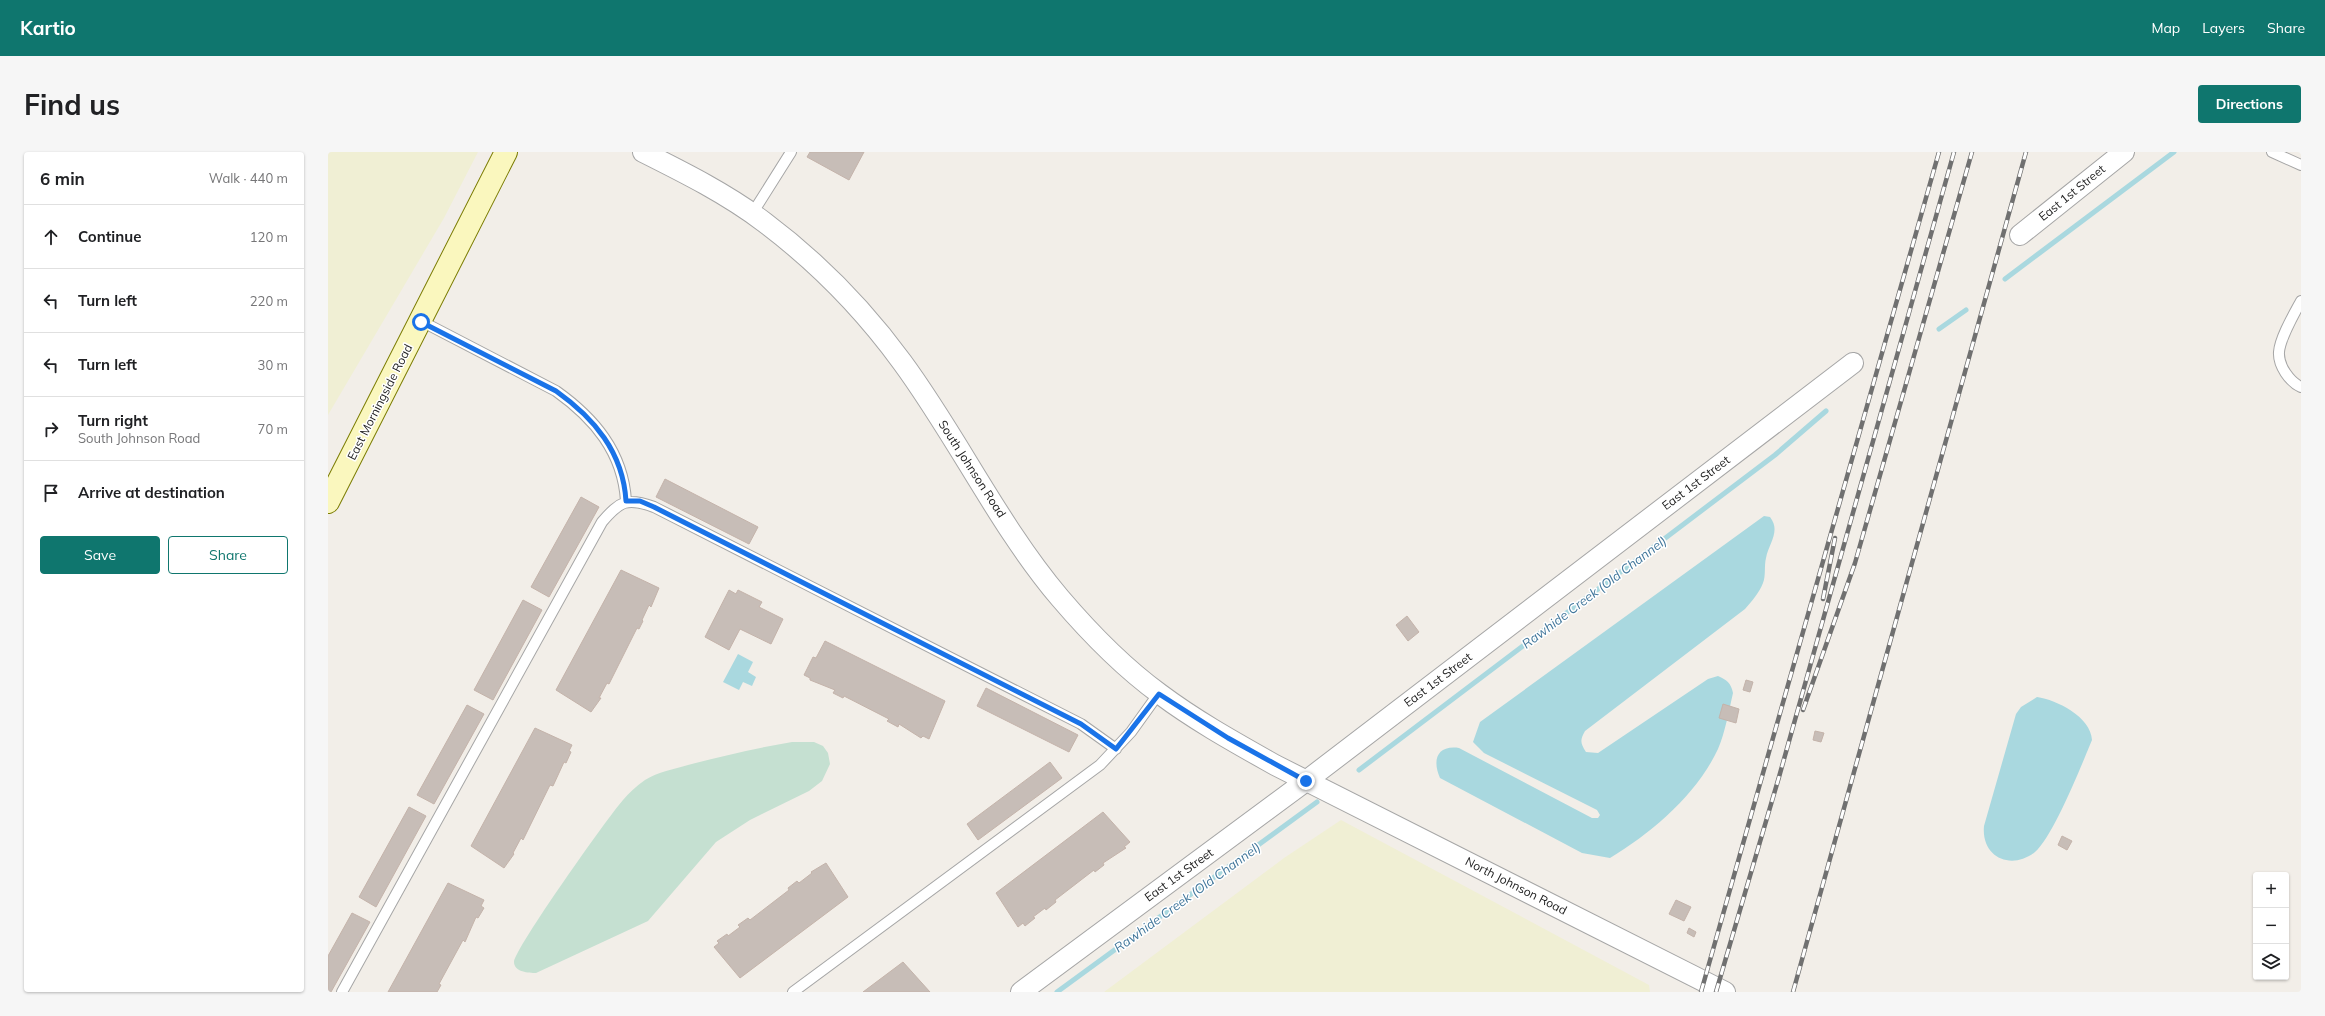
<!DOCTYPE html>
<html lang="en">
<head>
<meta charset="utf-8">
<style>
  :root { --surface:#fff; --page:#f6f6f6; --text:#202124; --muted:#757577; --line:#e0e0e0; --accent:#0f766e }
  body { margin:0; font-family:Mulish,sans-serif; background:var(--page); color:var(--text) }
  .controls { position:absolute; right:12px; bottom:12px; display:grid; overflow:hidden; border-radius:4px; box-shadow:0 1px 3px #0004 }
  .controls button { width:36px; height:36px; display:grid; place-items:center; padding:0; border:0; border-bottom:1px solid var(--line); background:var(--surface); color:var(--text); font:20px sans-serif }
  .stop { position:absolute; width:12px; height:12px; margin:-9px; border:3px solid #1a73e8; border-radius:50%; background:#fff }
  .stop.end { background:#1a73e8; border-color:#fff; box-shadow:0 1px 4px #0008 }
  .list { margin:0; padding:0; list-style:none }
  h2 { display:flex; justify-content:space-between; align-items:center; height:52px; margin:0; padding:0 16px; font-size:17px }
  h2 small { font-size:13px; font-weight:400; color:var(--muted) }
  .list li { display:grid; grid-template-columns:26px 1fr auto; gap:12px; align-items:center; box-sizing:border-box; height:64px; padding:0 16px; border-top:1px solid var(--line) }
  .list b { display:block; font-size:15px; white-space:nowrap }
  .list p { margin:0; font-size:13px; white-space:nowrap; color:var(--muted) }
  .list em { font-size:13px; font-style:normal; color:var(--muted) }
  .actions { display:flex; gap:8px; padding:12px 16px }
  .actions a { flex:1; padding:9px 0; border:1px solid var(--accent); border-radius:4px; text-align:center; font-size:14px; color:var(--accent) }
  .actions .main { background:var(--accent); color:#fff }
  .icon { flex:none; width:22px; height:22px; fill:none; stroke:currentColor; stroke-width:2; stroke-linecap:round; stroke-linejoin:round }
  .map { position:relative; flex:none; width:1973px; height:840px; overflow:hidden; border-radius:4px }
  header { display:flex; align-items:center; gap:24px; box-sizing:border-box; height:56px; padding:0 20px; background:var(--accent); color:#fff }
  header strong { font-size:19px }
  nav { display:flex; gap:22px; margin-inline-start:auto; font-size:14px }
  .intro { display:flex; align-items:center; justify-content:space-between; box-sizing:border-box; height:96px; padding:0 24px }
  h1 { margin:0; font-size:28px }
  .button { padding:10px 18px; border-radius:4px; background:var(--accent); color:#fff; font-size:14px; font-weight:700 }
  main { display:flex; gap:24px; padding:0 24px }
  aside { flex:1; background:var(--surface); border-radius:4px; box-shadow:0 1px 3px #0004 }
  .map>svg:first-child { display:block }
  .farmland { fill:#f0efd4 }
  .wetland { fill:#c5e0d1 }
  .water { fill:#a9d8df }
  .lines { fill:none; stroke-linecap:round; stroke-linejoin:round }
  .stream { stroke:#a9d8df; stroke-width:5 }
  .building { fill:#c7bdb7; stroke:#c4b3aa }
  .lane-casing { stroke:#a6a6a6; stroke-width:12 }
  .street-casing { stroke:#a6a6a6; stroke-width:22 }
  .secondary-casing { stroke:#7c7d04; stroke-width:24 }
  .lane { stroke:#fff; stroke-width:10 }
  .street { stroke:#fff; stroke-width:20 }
  .secondary { stroke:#faf7be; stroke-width:22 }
  .rail-casing { stroke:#707070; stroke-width:4.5 }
  .rail { stroke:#fff; stroke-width:3; stroke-dasharray:9; stroke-linecap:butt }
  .route { stroke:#1a73e8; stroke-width:5 }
  .labels { text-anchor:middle; stroke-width:3; stroke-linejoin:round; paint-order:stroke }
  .street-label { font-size:12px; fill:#222; stroke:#fff }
  .water-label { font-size:13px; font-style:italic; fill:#43789c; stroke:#fff }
</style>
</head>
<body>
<header>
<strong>Kartio</strong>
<nav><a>Map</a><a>Layers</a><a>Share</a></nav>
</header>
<div class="intro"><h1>Find us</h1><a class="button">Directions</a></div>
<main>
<aside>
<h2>6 min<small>Walk · 440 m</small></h2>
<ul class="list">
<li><svg class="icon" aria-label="ahead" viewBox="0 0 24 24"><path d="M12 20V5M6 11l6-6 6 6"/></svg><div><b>Continue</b></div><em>120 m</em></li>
<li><svg class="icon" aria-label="left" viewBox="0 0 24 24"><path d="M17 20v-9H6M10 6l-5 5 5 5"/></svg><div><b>Turn left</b></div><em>220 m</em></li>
<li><svg class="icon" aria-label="left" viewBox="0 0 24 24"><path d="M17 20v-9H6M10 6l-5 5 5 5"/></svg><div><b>Turn left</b></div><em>30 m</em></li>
<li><svg class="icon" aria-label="right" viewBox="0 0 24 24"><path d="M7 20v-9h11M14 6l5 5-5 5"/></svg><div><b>Turn right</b><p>South Johnson Road</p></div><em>70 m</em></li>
<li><svg class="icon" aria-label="arrive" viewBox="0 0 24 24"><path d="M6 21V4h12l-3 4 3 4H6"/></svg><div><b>Arrive at destination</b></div></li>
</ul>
<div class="actions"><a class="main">Save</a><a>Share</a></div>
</aside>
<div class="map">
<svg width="1973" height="840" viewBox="0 0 1973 840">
  <rect width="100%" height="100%" fill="#f2eee8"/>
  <path class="farmland" d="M 0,0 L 150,0 L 116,66 L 0,263 Z
    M 1013,668 L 1321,833 L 1322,840 L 776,840 L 956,706 Z"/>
  <path class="wetland" d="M 464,590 L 486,590 L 495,594 L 500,601 L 502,612 L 494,629 L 481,639 L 422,668 L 388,690 L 320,769 L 208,821 C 201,821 186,820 186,810 C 187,796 280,665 295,648 C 301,641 308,634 317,628 C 330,620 346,617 360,613 C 394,604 429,596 464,590 Z"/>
  <path class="water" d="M 1436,364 L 1442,365 C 1453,379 1441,391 1438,406 C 1436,414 1438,424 1435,431 C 1431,441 1424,449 1417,457 L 1257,579 C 1252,588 1252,591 1258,600 L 1270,601 L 1380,527 L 1390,524 C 1399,528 1403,531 1405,541 C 1401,558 1397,581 1390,597 C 1369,642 1325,680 1282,706 L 1254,701 L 1112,626 C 1104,608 1109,593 1131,596 L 1264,666 L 1270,666 L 1272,663 L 1269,658 L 1156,601 L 1145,590 L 1152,570 Z
    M 410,502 L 425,510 L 420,520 L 428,525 L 424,534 L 415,530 L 411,538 L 395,530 Z
    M 1709,545 C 1729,548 1763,565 1764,588 C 1754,612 1725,685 1707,700 C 1683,719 1653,705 1656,674 L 1688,562 L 1693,555 Z"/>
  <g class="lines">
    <path class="stream" d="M 1677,127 L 1846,0
      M 1611,177 L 1638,158
      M 1031,618 L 1447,303 L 1498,259
      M 729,840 L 989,650"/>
  </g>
  <path class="building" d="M 482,0 L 536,0 L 521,28 L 479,5 Z
    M 337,327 L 430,375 L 421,392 L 328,345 Z
    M 253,345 L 271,355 L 221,445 L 203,435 Z
    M 293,418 L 331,436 L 323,455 L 321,453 L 314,468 L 315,469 L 311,477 L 309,476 L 281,532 L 279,531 L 271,546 L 273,546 L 263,560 L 228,538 Z
    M 401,438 L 408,442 L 410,438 L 434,450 L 431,455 L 455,467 L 443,492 L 412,477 L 401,498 L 377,485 Z
    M 195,448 L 214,458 L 165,548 L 146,538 Z
    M 1079,464 L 1091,480 L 1080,489 L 1068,473 Z
    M 497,489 L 617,549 L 601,587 L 595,584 L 593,586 L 571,572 L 570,575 L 559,569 L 561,567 L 516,544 L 515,546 L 505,541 L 507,538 L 482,528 L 482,526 L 476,523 L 485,505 L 488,506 Z
    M 1418,528 L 1425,530 L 1422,540 L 1415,538 Z
    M 658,536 L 750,583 L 741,600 L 649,554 Z
    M 1395,552 L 1411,557 L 1408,571 L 1391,566 Z
    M 139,553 L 156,562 L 106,652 L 89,643 Z
    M 207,576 L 244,593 L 241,599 L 243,600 L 238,611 L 236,610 L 225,634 L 222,633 L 195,688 L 193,686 L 185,701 L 186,702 L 176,716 L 143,694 Z
    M 1487,579 L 1496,581 L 1493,590 L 1485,588 Z
    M 722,610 L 734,626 L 650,688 L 639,672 Z
    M 81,655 L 98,664 L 48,755 L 31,745 Z
    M 775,660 L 802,690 L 796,695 L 798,696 L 775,711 L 776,713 L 767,720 L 766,718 L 727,748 L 728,750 L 718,758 L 717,756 L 705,765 L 707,766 L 697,774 L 695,771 L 690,775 L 668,741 Z
    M 1734,684 L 1744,689 L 1739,698 L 1730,693 Z
    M 498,711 L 520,745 L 412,826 L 386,795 L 391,791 L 389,789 L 399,782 L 400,784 L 412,775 L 410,773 L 420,766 L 422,768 L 461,738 L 460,736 L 469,729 L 471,731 L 484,721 L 483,720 Z
    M 120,731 L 156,748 L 153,754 L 156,756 L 150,766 L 148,765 L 137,790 L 135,788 L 111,832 L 113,833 L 109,840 L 60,840 Z
    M 1348,748 L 1363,755 L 1356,769 L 1341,762 Z
    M 24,761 L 42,770 L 3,840 L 0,840 L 0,804 Z
    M 1361,776 L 1368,780 L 1366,785 L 1359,781 Z
    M 575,810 L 602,840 L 535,840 Z"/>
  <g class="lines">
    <defs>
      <path id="lane" d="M 1944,0 L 1973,13
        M 424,62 L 463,0
        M 1973,149 C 1966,162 1952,186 1951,200 C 1950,214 1962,230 1973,235
        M 93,169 L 228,239 C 266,266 295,300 298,349
        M 14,840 L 274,370 C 292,349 299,345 326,355 L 753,572 L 788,597
        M 465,840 L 772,613 L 803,580 L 831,541"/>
      <path id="street" d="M 315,0 C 357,21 399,42 436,70 C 488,109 536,158 574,210 C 630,286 671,374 732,446 C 761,480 795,515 832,542 C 868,569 908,591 947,613 L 1397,840
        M 1692,83 L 1796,0
        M 693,840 L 978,629 L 1525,211"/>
      <path id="secondary" d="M 0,350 L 178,0"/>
    </defs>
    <use href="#lane" class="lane-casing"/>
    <use href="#street" class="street-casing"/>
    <use href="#secondary" class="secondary-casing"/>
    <use href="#lane" class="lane"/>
    <use href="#street" class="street"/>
    <use href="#secondary" class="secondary"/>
    <defs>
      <path id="rail" d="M 1495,447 L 1507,386
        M 1475,558 L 1527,411 L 1644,0
        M 1373,840 L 1611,0
        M 1388,840 L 1451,625 L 1626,0
        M 1465,840 L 1698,0"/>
    </defs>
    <use href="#rail" class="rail-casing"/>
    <use href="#rail" class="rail"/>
  </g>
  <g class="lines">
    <path class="route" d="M 93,170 L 228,239 C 266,266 295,300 298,349 L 312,349 L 326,355 L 753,572 L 788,597 L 831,542 L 900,586 L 978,629"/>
  </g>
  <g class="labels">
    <g class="street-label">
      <text transform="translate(1744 41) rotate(-39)" y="4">East 1st Street</text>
      <text transform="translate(52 250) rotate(-63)" y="4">East Morningside Road</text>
      <text transform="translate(644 317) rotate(57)" y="4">South Johnson Road</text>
      <text transform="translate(1368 331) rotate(-37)" y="4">East 1st Street</text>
      <text transform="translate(1110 528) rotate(-37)" y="4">East 1st Street</text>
      <text transform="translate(851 723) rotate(-36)" y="4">East 1st Street</text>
      <text transform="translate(1188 734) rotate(27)" y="4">North Johnson Road</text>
    </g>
    <g class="water-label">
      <text transform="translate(1266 440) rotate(-37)" y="5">Rawhide Creek (Old Channel)</text>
      <text transform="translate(859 745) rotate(-36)" y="5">Rawhide Creek (Old Channel)</text>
    </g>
  </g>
</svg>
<div class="controls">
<button>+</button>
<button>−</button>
<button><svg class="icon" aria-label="layers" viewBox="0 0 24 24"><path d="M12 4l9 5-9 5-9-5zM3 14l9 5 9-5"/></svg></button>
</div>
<div class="stop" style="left:93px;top:170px"></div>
<div class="stop end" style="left:978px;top:629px"></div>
</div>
</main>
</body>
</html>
